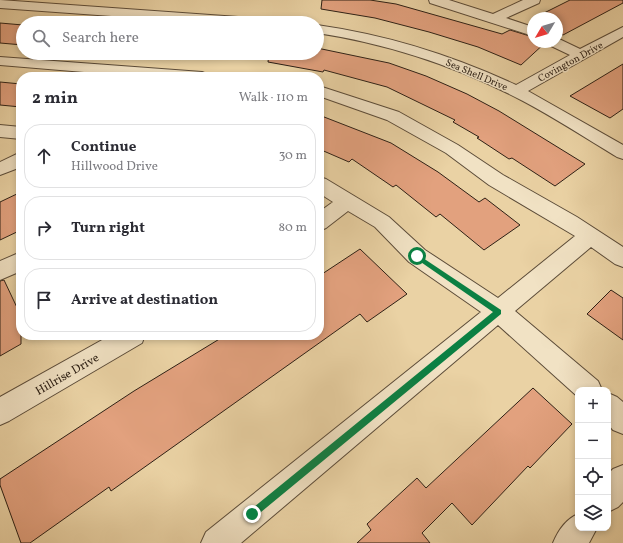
<!DOCTYPE html>
<html lang="en">
<head>
<meta charset="utf-8">
<style>
  :root { --surface:#fff; --page:#f2f2f3; --text:#2b2b33; --muted:#7c7c81; --line:#e1e1e2 }
  body { margin:0; font-family:Vollkorn,serif; background:var(--page); color:var(--text) }
  .controls { position:absolute; right:12px; bottom:12px; display:grid; overflow:hidden; border-radius:8px; box-shadow:0 2px 6px #0003 }
  .controls button { width:36px; height:36px; display:grid; place-items:center; padding:0; border:0; border-bottom:1px solid var(--line); background:var(--surface); color:var(--text); font:20px sans-serif }
  .compass { position:absolute; left:527px; top:12px; width:36px; height:36px; border-radius:50%; background:var(--surface); box-shadow:0 2px 6px #0003; rotate:232deg }
  .stop { position:absolute; width:12px; height:12px; margin:-9px; border:3px solid #0b8043; border-radius:50%; background:#fff }
  .stop.end { background:#0b8043; border-color:#fff; box-shadow:0 1px 4px #0008 }
  .list { margin:0; padding:0; list-style:none }
  h2 { display:flex; justify-content:space-between; align-items:center; height:52px; margin:0; padding:0 16px; font-size:17px }
  h2 small { font-size:13px; font-weight:400; color:var(--muted) }
  .list li { display:grid; grid-template-columns:26px 1fr auto; gap:12px; align-items:center; box-sizing:border-box; height:64px; margin:0 8px 8px; padding:0 8px; border:1px solid var(--line); border-radius:16px }
  .list b { display:block; font-size:15px; white-space:nowrap }
  .list p { margin:0; font-size:13px; white-space:nowrap; color:var(--muted) }
  .list em { font-size:13px; font-style:normal; color:var(--muted) }
  .icon { flex:none; width:22px; height:22px; fill:none; stroke:currentColor; stroke-width:2; stroke-linecap:round; stroke-linejoin:round }
  .map { position:relative; flex:none; width:623px; height:543px; overflow:hidden }
  .search { position:absolute; background:var(--surface); box-shadow:0 2px 6px #0003; left:16px; top:16px; width:308px; height:44px; display:flex; align-items:center; gap:10px; box-sizing:border-box; padding:0 14px; border-radius:22px; color:var(--muted); font-size:15px }
  .panel { position:absolute; background:var(--surface); box-shadow:0 2px 6px #0003; left:16px; top:72px; width:308px; height:268px; border-radius:16px }
  .map>svg:first-child { display:block }
  .building { fill:#e2a17e; stroke:#2d2015 }
  .lines { fill:none; stroke-linecap:round; stroke-linejoin:round }
  .minor-casing { stroke:#5c4c39; stroke-width:2 }
  .minor { fill:#f1e2c4; fill-rule:evenodd }
  .route { fill:#0b8043 }
  .labels { text-anchor:middle; stroke-width:3; stroke-linejoin:round; paint-order:stroke }
  .far-street-label { font-size:10px; fill:#2d2015; stroke:#f1e2c4 }
  .street-label { font-size:12px; fill:#2d2015; stroke:#f1e2c4 }
</style>
</head>
<body>
<div class="map">
<svg width="623" height="543" viewBox="0 0 623 543">
  <rect width="100%" height="100%" fill="#ead2a4"/>
  <filter id="stains"><feTurbulence type="fractalNoise" baseFrequency=".005" numOctaves="4"/><feColorMatrix values="0 0 0 0 .2 0 0 0 0 .09 0 0 0 0 .02 0 0 0 .5 -.17"/></filter>
  <radialGradient id="worn" r=".72"><stop offset=".6" stop-color="#630" stop-opacity="0"/><stop offset="1" stop-color="#630" stop-opacity=".3"/></radialGradient>
  <path class="building" d="M 322,0 L 370,0 L 396,4 L 502,34 L 510,30 L 533,37 L 533,42 L 546,42 L 521,65 L 478,47 L 429,32 L 375,18 L 321,9 Z
    M 570,0 L 623,0 L 623,3 L 563,35 L 557,33 L 557,18 L 534,18 Z
    M 0,23 L 23,25 L 23,45 L 0,43 Z
    M 317,48 L 389,63 L 426,76 L 467,94 L 499,111 L 585,164 L 555,186 L 512,158 L 509,159 L 477,138 L 479,137 L 453,122 L 455,120 L 387,87 L 324,70 L 323,72 L 268,62 L 269,53 L 317,53 Z
    M 623,64 L 623,109 L 610,118 L 570,96 Z
    M 0,82 L 21,84 L 21,107 L 0,105 Z
    M 319,115 L 391,143 L 438,172 L 479,202 L 485,198 L 520,225 L 484,250 L 440,214 L 436,217 L 396,185 L 393,187 L 352,159 L 349,162 L 319,149 Z
    M 21,192 L 21,230 L 0,240 L 0,202 Z
    M 360,249 L 407,294 L 367,322 L 360,314 L 111,491 L 109,487 L 30,543 L 21,543 L 0,485 L 0,479 L 134,391 L 226,335 L 319,335 L 319,276 Z
    M 4,280 L 21,316 L 21,344 L 0,356 L 0,281 Z
    M 611,290 L 623,298 L 623,340 L 587,314 Z
    M 533,388 L 572,424 L 530,468 L 528,466 L 472,525 L 452,503 L 422,533 L 430,543 L 357,543 L 371,530 L 367,524 L 417,478 L 426,488 Z"/>
  <g class="lines">
    <defs>
      <path id="minor" d="M 0,0 L 266,19 L 271,20 L 273,23 L 209,23 L 0,8 Z
        M 429,0 L 449,0 L 493,14 L 523,0 L 540,0 L 539,3 L 506,18 L 533,27 L 533,36 L 430,3 Z
        M 317,25 C 387,35 452,55 516,85 L 570,55 L 549,45 L 547,42 L 557,42 L 557,38 L 580,49 L 623,27 L 623,37 L 528,91 L 623,145 L 623,159 L 617,157 C 586,138 555,118 523,101 C 458,67 390,44 317,33 Z
        M 0,57 L 202,72 L 207,74 L 210,77 L 144,77 L 0,65 Z
        M 319,86 L 399,112 L 458,145 L 503,175 L 577,217 L 623,247 L 623,267 L 615,264 L 591,247 L 515,311 L 598,381 L 602,390 L 578,390 L 578,397 L 498,325 L 241,543 L 201,543 L 206,532 L 481,312 L 409,262 L 375,227 L 348,211 L 326,228 L 319,231 L 319,212 L 333,202 L 319,193 L 319,177 L 326,179 L 389,217 L 425,250 L 498,298 L 575,236 L 489,185 L 446,153 L 387,120 L 319,96 Z
        M 0,125 L 21,127 L 21,139 L 0,137 Z
        M 21,152 L 21,167 L 0,175 L 0,162 Z
        M 21,252 L 21,271 L 0,280 L 0,261 Z
        M 111,335 L 145,335 L 142,343 L 9,421 L 0,425 L 0,397 Z
        M 608,393 L 617,397 L 623,402 L 623,434 L 613,430 L 608,424 Z
        M 623,465 L 623,502 L 618,507 L 608,512 L 608,474 L 613,469 Z
        M 578,514 L 578,528 L 597,528 L 589,543 L 553,543 C 558,531 566,519 578,514 Z"/>
    </defs>
    <use href="#minor" class="minor-casing"/>
    <use href="#minor" class="minor"/>
  </g>
  <path class="route" d="M 417,254 L 501,310 L 501,314 L 255,517 L 249,517 L 249,511 L 493,312 L 415,258 L 415,255 Z"/>
  <g class="labels">
    <g class="far-street-label">
      <text transform="translate(570 61) rotate(-29)" y="4">Covington Drive</text>
      <text transform="translate(477 74) rotate(23)" y="4">Sea Shell Drive</text>
    </g>
    <g class="street-label">
      <text transform="translate(67 374) rotate(-30)" y="4">Hillrise Drive</text>
    </g>
  </g>
  <rect width="100%" height="100%" filter="url(#stains)"/>
  <rect width="100%" height="100%" fill="url(#worn)"/>
</svg>
<div class="controls">
<button>+</button>
<button>−</button>
<button><svg class="icon" aria-label="locate" viewBox="0 0 24 24"><circle cx="12" cy="12" r="6"/><path d="M12 2v4M12 18v4M2 12h4M18 12h4"/></svg></button>
<button><svg class="icon" aria-label="layers" viewBox="0 0 24 24"><path d="M12 4l9 5-9 5-9-5zM3 14l9 5 9-5"/></svg></button>
</div>
<svg class="compass" viewBox="-18 -18 36 36"><path d="M0-13l5 13h-10z" fill="#e53935"/><path d="M0 13l5-13h-10z" fill="#7c7c81"/></svg>
<div class="stop" style="left:417px;top:256px"></div>
<div class="stop end" style="left:252px;top:514px"></div>
<div class="search"><svg class="icon" aria-label="search" viewBox="0 0 24 24"><circle cx="10" cy="10" r="6"/><path d="M15 15l6 6"/></svg>Search here</div>
<section class="panel">
<h2>2 min<small>Walk · 110 m</small></h2>
<ul class="list">
<li><svg class="icon" aria-label="ahead" viewBox="0 0 24 24"><path d="M12 20V5M6 11l6-6 6 6"/></svg><div><b>Continue</b><p>Hillwood Drive</p></div><em>30 m</em></li>
<li><svg class="icon" aria-label="right" viewBox="0 0 24 24"><path d="M7 20v-9h11M14 6l5 5-5 5"/></svg><div><b>Turn right</b></div><em>80 m</em></li>
<li><svg class="icon" aria-label="arrive" viewBox="0 0 24 24"><path d="M6 21V4h12l-3 4 3 4H6"/></svg><div><b>Arrive at destination</b></div></li>
</ul>
</section>
</div>
</body>
</html>
